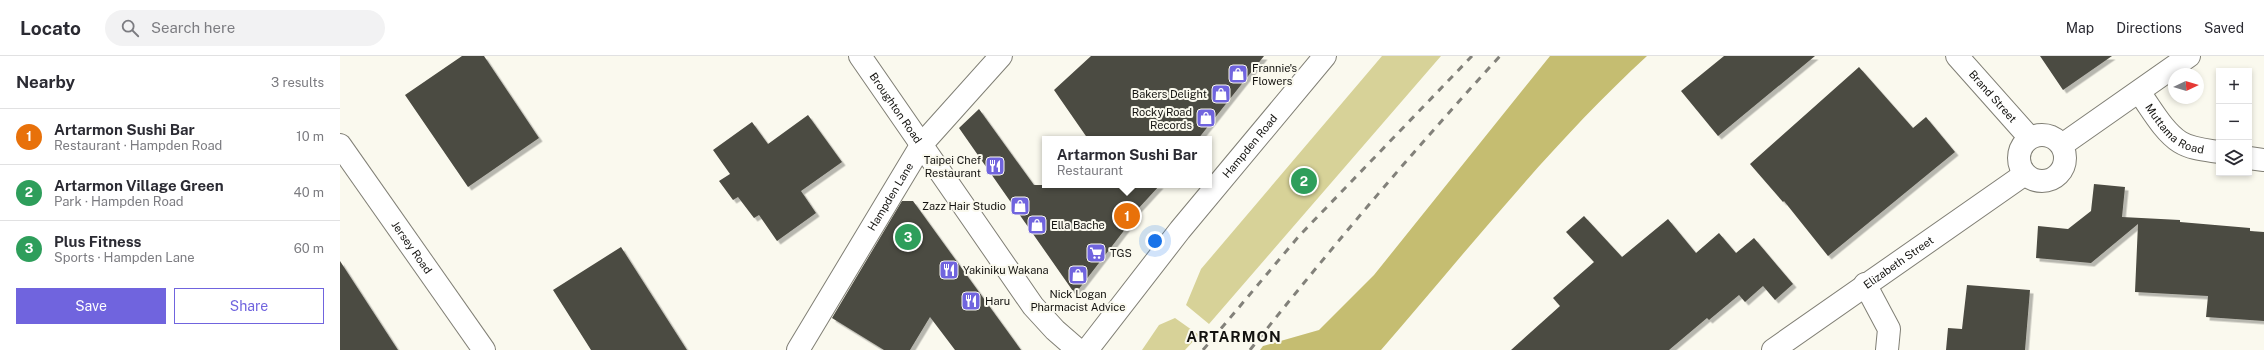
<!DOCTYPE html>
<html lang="en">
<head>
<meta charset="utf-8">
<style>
  :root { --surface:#fff; --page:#f2f2f3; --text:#2b2b33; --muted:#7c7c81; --line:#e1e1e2; --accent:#7064de }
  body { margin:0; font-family:"Public Sans",sans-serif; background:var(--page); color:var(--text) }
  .controls { position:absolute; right:12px; top:12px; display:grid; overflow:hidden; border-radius:0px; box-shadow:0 2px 6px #0003 }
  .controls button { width:36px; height:36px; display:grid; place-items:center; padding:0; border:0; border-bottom:1px solid var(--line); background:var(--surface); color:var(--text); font:20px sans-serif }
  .compass { position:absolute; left:1828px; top:12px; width:36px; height:36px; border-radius:50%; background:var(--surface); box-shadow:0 2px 6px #0003; rotate:86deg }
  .you { position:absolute; left:815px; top:185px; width:14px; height:14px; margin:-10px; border:3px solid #fff; border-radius:50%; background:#1a73e8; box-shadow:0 0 0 6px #1a73e833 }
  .badge { display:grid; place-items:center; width:26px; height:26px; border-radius:50%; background:var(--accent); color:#fff; font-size:13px; font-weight:700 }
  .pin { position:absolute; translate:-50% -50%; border:2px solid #fff; box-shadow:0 1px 4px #0006 }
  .popup { position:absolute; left:702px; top:80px; width:170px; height:52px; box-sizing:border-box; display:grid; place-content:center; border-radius:0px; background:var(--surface); filter:drop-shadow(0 1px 3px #0005); font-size:13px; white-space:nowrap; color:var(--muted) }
  .popup b { font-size:15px; color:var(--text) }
  .popup::after { content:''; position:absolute; left:50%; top:100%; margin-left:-8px; border:8px solid transparent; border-top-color:var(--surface) }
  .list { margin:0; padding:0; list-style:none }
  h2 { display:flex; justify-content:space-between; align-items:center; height:52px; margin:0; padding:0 16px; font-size:17px }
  h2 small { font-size:13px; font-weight:400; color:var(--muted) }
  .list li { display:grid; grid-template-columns:26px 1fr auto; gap:12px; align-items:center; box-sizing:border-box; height:56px; padding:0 16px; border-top:1px solid var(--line) }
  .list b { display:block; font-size:15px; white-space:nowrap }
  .list p { margin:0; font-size:13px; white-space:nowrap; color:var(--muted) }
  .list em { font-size:13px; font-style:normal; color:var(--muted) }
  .actions { display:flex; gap:8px; padding:12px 16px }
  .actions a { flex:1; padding:9px 0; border:1px solid var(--accent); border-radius:0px; text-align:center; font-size:14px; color:var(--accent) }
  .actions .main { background:var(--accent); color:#fff }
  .icon { flex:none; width:22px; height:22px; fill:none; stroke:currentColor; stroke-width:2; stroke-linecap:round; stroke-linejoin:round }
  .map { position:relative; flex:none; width:1924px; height:294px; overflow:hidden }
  header { display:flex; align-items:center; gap:24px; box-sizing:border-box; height:56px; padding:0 20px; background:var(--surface); border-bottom:1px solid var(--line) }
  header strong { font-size:19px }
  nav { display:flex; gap:22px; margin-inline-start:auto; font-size:14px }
  .search { width:280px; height:36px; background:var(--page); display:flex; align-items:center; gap:10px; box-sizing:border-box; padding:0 14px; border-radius:22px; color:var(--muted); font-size:15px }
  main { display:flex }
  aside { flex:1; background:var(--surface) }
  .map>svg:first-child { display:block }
  .green { fill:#d7d298 }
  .forest { fill:#c5bd71 }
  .building { fill:#4c4b42; filter:url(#shadow) }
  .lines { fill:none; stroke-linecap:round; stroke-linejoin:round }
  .minor-casing { stroke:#807f75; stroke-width:24 }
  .tertiary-casing { stroke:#807f75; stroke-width:24 }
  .minor { stroke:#fff; stroke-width:22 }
  .tertiary { stroke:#fff; stroke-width:22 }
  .rail { stroke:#82817a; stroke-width:3; stroke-dasharray:7 7; stroke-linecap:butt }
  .labels { text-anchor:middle; stroke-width:4; stroke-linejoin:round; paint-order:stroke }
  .poi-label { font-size:11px; fill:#13120f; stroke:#faf9ee; text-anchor:start }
  .street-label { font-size:11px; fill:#13120f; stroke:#faf9ee }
  .district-label { font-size:15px; font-weight:bold; letter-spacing:1px; fill:#13120f; stroke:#faf9ee }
</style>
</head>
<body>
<header>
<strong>Locato</strong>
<div class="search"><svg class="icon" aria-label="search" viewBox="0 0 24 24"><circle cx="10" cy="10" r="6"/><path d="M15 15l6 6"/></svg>Search here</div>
<nav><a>Map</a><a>Directions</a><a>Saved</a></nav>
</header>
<main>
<aside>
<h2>Nearby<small>3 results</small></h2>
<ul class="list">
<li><span class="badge" style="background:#e8710a">1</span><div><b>Artarmon Sushi Bar</b><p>Restaurant · Hampden Road</p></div><em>10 m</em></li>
<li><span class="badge" style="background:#2e9e5b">2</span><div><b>Artarmon Village Green</b><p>Park · Hampden Road</p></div><em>40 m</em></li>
<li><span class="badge" style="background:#2e9e5b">3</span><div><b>Plus Fitness</b><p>Sports · Hampden Lane</p></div><em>60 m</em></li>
</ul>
<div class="actions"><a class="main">Save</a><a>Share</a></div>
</aside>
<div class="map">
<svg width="1924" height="294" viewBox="0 0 1924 294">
  <defs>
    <filter id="shadow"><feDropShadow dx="3.5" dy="3.5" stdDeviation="0" flood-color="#0004"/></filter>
  </defs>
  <rect width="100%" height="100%" fill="#faf9ee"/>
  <path class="green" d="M 1042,0 L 1101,0 L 869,268 L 846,249 L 861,213 Z
    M 835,262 L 859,279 L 845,294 L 802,294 L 819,269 Z"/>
  <path class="forest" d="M 1210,0 L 1307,0 C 1210,89 1127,195 1041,294 L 920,294 L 923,290 L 979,274 L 1034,219 Z"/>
  <path class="building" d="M 122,0 L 144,0 L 199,82 L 128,131 L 65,39 Z
    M 751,0 L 924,0 L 858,83 L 748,83 L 714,34 Z
    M 1384,0 L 1475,0 L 1378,80 L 1341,35 Z
    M 1700,0 L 1772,0 L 1723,34 Z
    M 1519,11 L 1573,72 L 1586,61 L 1615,96 L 1488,200 L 1444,145 L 1443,146 L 1410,108 Z
    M 639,53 L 694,129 L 820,129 L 797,154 L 786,172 L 735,238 L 619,72 Z
    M 468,59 L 502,106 L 461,135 L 476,157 L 437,185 L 419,159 L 414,162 L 398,141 L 393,144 L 379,125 L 390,118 L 373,94 L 412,66 L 428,88 Z
    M 1754,128 L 1785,131 L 1782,161 L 1840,164 L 1840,166 L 1910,172 L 1910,175 L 1924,176 L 1924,265 L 1866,261 L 1868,240 L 1795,236 L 1798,168 L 1751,207 L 1696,202 L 1698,170 L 1728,173 L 1751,155 Z
    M 562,145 L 573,145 L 681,294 L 615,294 L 590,261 L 570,294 L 544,294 L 492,262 Z
    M 1244,160 L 1282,201 L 1328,163 L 1356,197 L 1379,177 L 1396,197 L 1414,182 L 1453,228 L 1435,244 L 1423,230 L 1405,246 L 1399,239 L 1369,264 L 1367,262 L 1329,294 L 1171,294 L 1220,250 L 1213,242 L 1254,206 L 1226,176 Z
    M 281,191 L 347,294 L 251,294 L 213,234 Z
    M 0,205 L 58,294 L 0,294 Z
    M 1627,229 L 1690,234 L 1685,294 L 1606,294 L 1608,272 L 1622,273 Z"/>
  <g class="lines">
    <defs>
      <g id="minor">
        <path id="s1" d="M 520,0 L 693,250 L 715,274 L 738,294"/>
        <path id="s2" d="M 1799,36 C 1811,52 1823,75 1840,86 C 1851,93 1866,94 1879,96"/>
        <path d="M 1909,102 L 1924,104"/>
        <path id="s3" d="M 458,294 L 582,88 L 661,0"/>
      </g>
      <g id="tertiary">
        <path id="s4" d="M 1617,0 L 1689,81"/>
        <circle cx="1702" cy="102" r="23"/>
        <path id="s5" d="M 0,89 L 144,294"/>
        <path d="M 1722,89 L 1849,0"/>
        <path d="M 1525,228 L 1549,273 L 1547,294"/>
        <path id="s6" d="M 747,294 L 840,174 L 985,0"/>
        <path id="s7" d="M 1433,294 L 1685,118"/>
      </g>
    </defs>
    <use href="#minor" class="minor-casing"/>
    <use href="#tertiary" class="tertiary-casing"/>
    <use href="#minor" class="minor"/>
    <use href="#tertiary" class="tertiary"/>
    <path class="rail" d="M 863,294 L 959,180 L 1132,0
      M 910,294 C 990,193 1073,95 1160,0"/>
  </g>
  <defs>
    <symbol id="shop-square" viewBox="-11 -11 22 22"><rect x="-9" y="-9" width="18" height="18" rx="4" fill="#7064de" stroke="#faf9ee"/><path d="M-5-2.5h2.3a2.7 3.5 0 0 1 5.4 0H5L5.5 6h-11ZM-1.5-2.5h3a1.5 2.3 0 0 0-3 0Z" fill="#fff"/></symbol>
    <symbol id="restaurant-square" viewBox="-11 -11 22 22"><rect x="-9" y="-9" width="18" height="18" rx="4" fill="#7064de" stroke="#faf9ee"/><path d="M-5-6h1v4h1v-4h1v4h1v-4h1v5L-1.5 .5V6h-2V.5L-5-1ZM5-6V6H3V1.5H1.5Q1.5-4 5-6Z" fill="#fff"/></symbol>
    <symbol id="supermarket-square" viewBox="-11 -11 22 22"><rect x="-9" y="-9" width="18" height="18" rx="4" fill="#7064de" stroke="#faf9ee"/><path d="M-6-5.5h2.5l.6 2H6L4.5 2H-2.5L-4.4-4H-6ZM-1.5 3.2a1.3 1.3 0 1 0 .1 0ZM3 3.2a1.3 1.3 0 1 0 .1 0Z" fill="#fff"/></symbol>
  </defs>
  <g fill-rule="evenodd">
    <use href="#shop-square" x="887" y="7" width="22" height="22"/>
    <use href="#shop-square" x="870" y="27" width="22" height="22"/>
    <use href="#shop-square" x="855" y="51" width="22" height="22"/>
    <use href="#restaurant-square" x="644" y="99" width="22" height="22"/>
    <use href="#shop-square" x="669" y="139" width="22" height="22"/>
    <use href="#shop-square" x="686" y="158" width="22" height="22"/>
    <use href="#supermarket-square" x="745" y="186" width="22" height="22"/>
    <use href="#restaurant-square" x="598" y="203" width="22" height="22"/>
    <use href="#shop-square" x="727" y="208" width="22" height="22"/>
    <use href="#restaurant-square" x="620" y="234" width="22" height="22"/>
  </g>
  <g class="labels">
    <g class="poi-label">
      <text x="912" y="16">Frannie's<tspan x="912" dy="13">Flowers</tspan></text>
      <text x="867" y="42" text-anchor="end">Bakers Delight</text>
      <text x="852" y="60" text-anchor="end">Rocky Road<tspan x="852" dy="13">Records</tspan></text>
      <text x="641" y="108" text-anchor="end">Taipei Chef<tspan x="641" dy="13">Restaurant</tspan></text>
      <text x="666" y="154" text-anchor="end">Zazz Hair Studio</text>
      <text x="711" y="173">Ella Bache</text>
      <text x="770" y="201">TGS</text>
      <text x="623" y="218">Yakiniku Wakana</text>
      <text x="738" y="242" text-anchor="middle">Nick Logan<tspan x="738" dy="13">Pharmacist Advice</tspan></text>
      <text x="645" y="249">Haru</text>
    </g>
    <g class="street-label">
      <text dy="4" stroke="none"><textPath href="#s4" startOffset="54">Brand Street</textPath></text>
      <text dy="4" stroke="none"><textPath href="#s1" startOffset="63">Broughton Road</textPath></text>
      <text dy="4" stroke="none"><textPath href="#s2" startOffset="53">Muttama Road</textPath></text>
      <text dy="4" stroke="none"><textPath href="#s6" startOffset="261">Hampden Road</textPath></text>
      <text dy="4" stroke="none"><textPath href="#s3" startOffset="179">Hampden Lane</textPath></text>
      <text dy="4" stroke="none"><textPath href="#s5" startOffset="125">Jersey Road</textPath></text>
      <text dy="4" stroke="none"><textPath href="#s7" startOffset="153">Elizabeth Street</textPath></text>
    </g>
    <g class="district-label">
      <text x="894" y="286">ARTARMON</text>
    </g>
  </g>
</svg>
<div class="controls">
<button>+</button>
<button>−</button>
<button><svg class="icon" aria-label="layers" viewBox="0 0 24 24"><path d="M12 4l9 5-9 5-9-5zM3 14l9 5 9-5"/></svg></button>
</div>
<svg class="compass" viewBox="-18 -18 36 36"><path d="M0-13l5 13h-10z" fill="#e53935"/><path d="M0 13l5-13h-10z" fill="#7c7c81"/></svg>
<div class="you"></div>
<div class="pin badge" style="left:787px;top:160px;background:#e8710a">1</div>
<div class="popup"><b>Artarmon Sushi Bar</b>Restaurant</div>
<div class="pin badge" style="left:964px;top:125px;background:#2e9e5b">2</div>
<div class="pin badge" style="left:568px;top:181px;background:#2e9e5b">3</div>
</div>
</main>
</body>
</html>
